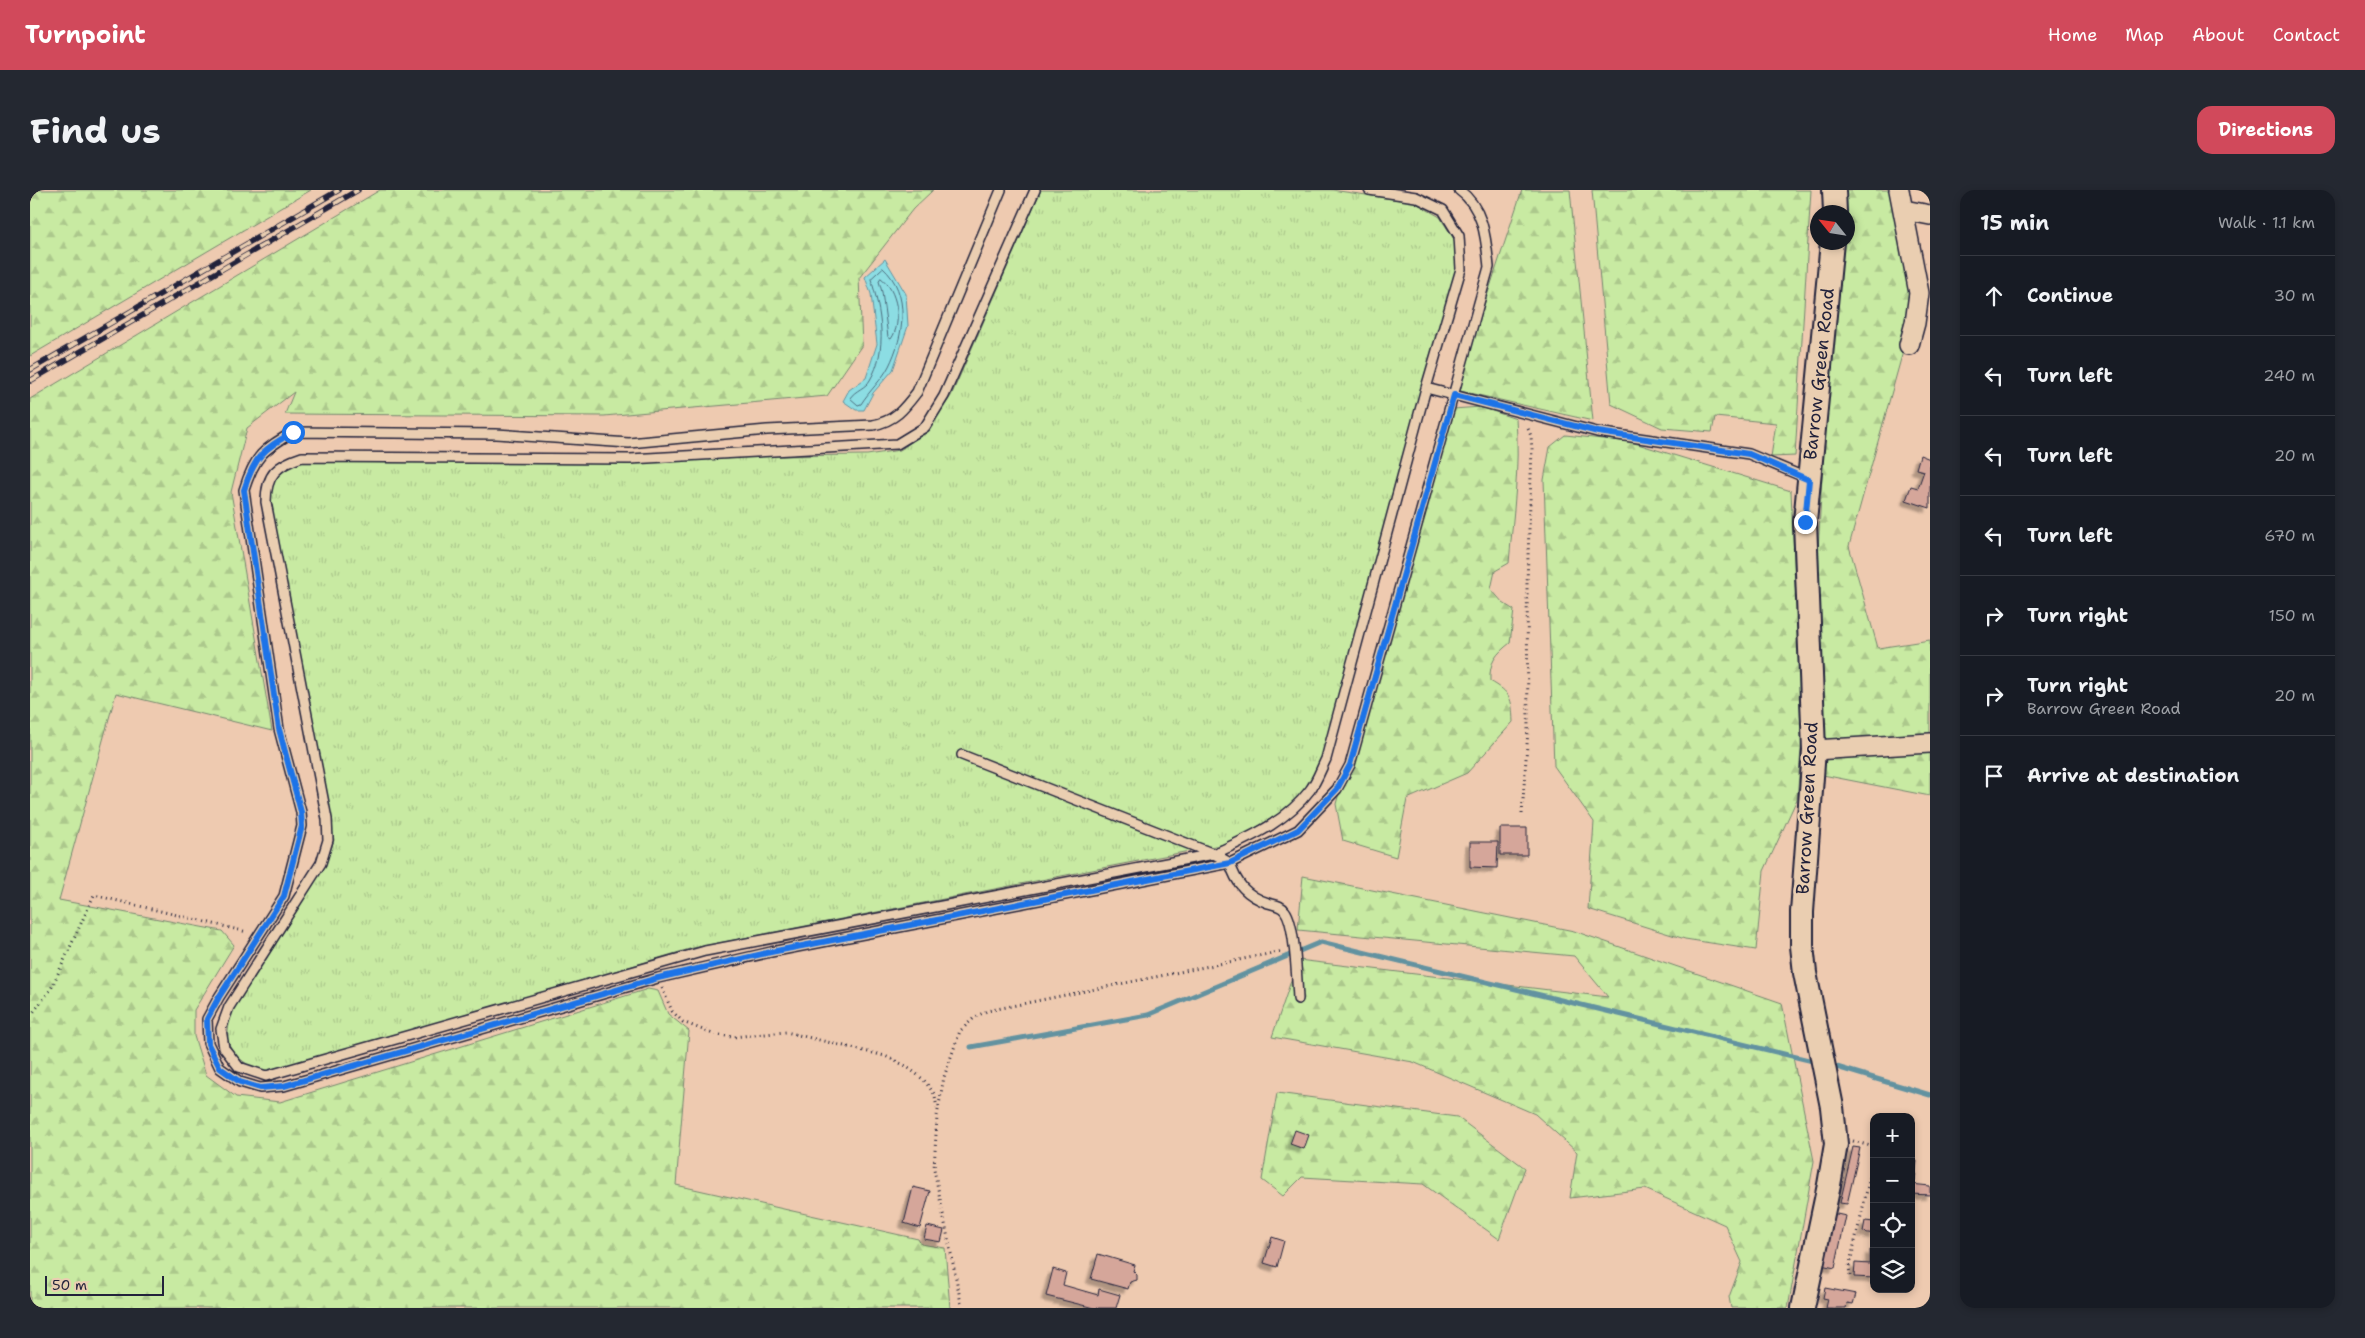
<!DOCTYPE html>
<html lang="en">
<head>
<meta charset="utf-8">
<style>
  :root { --surface:#171b24; --page:#242831; --text:#f1f3f6; --muted:#9ea1a6; --line:#363941; --accent:#d1495b }
  body { margin:0; font-family:"Shantell Sans",sans-serif; background:var(--page); color:var(--text) }
  .controls { position:absolute; right:15px; bottom:15px; display:grid; overflow:hidden; border-radius:10px; box-shadow:0 2px 8px #0003 }
  .controls button { width:45px; height:45px; display:grid; place-items:center; padding:0; border:0; border-bottom:1px solid var(--line); background:var(--surface); color:var(--text); font:25px sans-serif }
  .compass { position:absolute; left:1780px; top:15px; width:45px; height:45px; border-radius:50%; background:var(--surface); box-shadow:0 2px 8px #0003; rotate:300deg }
  .scale { position:absolute; left:15px; bottom:12px; width:119px; box-sizing:border-box; padding-left:5px; border:2px solid #22223b; border-top:0; font-size:14px; line-height:18px; white-space:nowrap; color:#22223b; -webkit-text-stroke:4px #eaceb1; paint-order:stroke }
  .stop { position:absolute; width:15px; height:15px; margin:-11px; border:4px solid #1a73e8; border-radius:50%; background:#fff }
  .stop.end { background:#1a73e8; border-color:#fff; box-shadow:0 1px 5px #0008 }
  .list { margin:0; padding:0; list-style:none }
  h2 { display:flex; justify-content:space-between; align-items:center; height:65px; margin:0; padding:0 20px; font-size:21px }
  h2 small { font-size:16px; font-weight:400; color:var(--muted) }
  .list li { display:grid; grid-template-columns:32px 1fr auto; gap:15px; align-items:center; box-sizing:border-box; height:80px; padding:0 20px; border-top:1px solid var(--line) }
  .list b { display:block; font-size:19px; white-space:nowrap }
  .list p { margin:0; font-size:16px; white-space:nowrap; color:var(--muted) }
  .list em { font-size:16px; font-style:normal; color:var(--muted) }
  .icon { flex:none; width:28px; height:28px; fill:none; stroke:currentColor; stroke-width:2; stroke-linecap:round; stroke-linejoin:round }
  .map { position:relative; flex:none; width:1900px; height:1118px; overflow:hidden; border-radius:15px }
  header { display:flex; align-items:center; gap:30px; box-sizing:border-box; height:70px; padding:0 25px; background:var(--accent); color:#fff }
  header strong { font-size:24px }
  nav { display:flex; gap:28px; margin-inline-start:auto; font-size:18px }
  .intro { display:flex; align-items:center; justify-content:space-between; box-sizing:border-box; height:120px; padding:0 30px }
  h1 { margin:0; font-size:35px }
  .button { padding:12px 22px; border-radius:15px; background:var(--accent); color:#fff; font-size:18px; font-weight:700 }
  main { display:flex; gap:30px; padding:0 30px }
  aside { flex:1; background:var(--surface); border-radius:15px; box-shadow:0 2px 8px #0003 }
  .map>svg:first-child { display:block }
  .grass { fill:url(#grass-tufts); stroke:#75866e }
  .forest { fill:url(#forest-firs); stroke:#75866e }
  .water { fill:#8cdde3; stroke:#6292a0 }
  .lines { fill:none; stroke-linecap:round; stroke-linejoin:round }
  .shore { stroke:#4c6d7e; stroke-width:1 }
  .stream { stroke:#6292a0; stroke-width:5 }
  .building { fill:#d5a69a; stroke:#22223b; filter:url(#shadow) }
  .service-casing { stroke:#22223b; stroke-width:12 }
  .minor-casing { stroke:#22223b; stroke-width:22 }
  .tertiary-casing { stroke:#22223b; stroke-width:26 }
  .path { stroke:#22223b; stroke-width:3; stroke-dasharray:1 4; stroke-linecap:butt }
  .service { stroke:#eaceb1; stroke-width:9 }
  .minor { stroke:#eaceb1; stroke-width:19 }
  .tertiary { stroke:#eaceb1; stroke-width:22 }
  .rail-casing { stroke:#22223b; stroke-width:5.5 }
  .rail { stroke:#eaceb1; stroke-width:4; stroke-dasharray:11; stroke-linecap:butt }
  .route { stroke:#1a73e8; stroke-width:6 }
  .labels { text-anchor:middle; stroke-width:5; stroke-linejoin:round; paint-order:stroke }
  .street-label { font-size:18px; fill:#22223b; stroke:#eaceb1 }
</style>
</head>
<body>
<header>
<strong>Turnpoint</strong>
<nav><a>Home</a><a>Map</a><a>About</a><a>Contact</a></nav>
</header>
<div class="intro"><h1>Find us</h1><a class="button">Directions</a></div>
<main>
<div class="map">
<svg width="1900" height="1118" viewBox="0 0 1900 1118">
  <defs>
    <pattern id="grass-tufts" width="24" height="20" patternUnits="userSpaceOnUse" patternTransform="scale(1.25)"><rect width="24" height="20" fill="#c8eaa2"/><path d="M3 7l-1-3M5 7V3M7 7l1-3M15 17l-1-3M17 17v-4M19 17l1-3" fill="none" stroke="#acc88c"/></pattern>
    <pattern id="forest-firs" width="22" height="20" patternUnits="userSpaceOnUse" patternTransform="scale(1.25)"><rect width="22" height="20" fill="#c8eaa2"/><path d="M5 1l3.5 6h-7zM16 11l3.5 6h-7z" fill="#acc88c"/></pattern>
    <filter id="shadow"><feDropShadow dx="-4.5" dy="4.5" stdDeviation="1" flood-color="#0004"/></filter>
  </defs>
  <rect width="100%" height="100%" fill="#eecab0"/>
  <filter id="ink" filterUnits="userSpaceOnUse"><feTurbulence type="fractalNoise" baseFrequency=".02" numOctaves="2"/><feDisplacementMap in="SourceGraphic" scale="10" xChannelSelector="R" yChannelSelector="G"/><feConvolveMatrix kernelMatrix="1 2 1 2 8 2 1 2 1" color-interpolation-filters="sRGB"/></filter>
  <g filter="url(#ink)">
    <path class="grass" d="M 1011,0 L 1302,0 L 1384,12 L 1410,27 L 1425,51 L 1426,79 L 1292,568 L 1277,598 L 1252,622 L 1200,653 L 663,758 L 269,874 L 235,881 L 218,875 L 204,864 L 197,850 L 200,825 L 295,676 L 304,650 L 240,312 C 242,289 250,278 272,271 L 837,265 L 870,260 L 897,241 L 921,206 Z"/>
    <path class="forest" d="M 0,0 L 281,0 L 0,166 Z
      M 350,0 L 903,0 L 883,19 L 829,88 L 832,155 L 797,206 L 574,226 L 255,224 L 264,202 L 217,238 L 201,302 L 242,541 L 86,503 L 29,710 L 192,741 L 204,755 L 164,820 L 164,846 L 176,885 L 206,907 L 250,912 L 618,799 L 628,801 L 638,824 L 659,841 L 646,995 L 888,1049 L 891,1054 L 915,1058 L 920,1118 L 0,1118 L 0,209 Z
      M 1492,0 L 1540,0 L 1563,231 L 1426,200 Z
      M 1562,0 L 1781,0 L 1765,266 L 1741,267 L 1746,233 L 1685,227 L 1682,242 L 1632,238 L 1581,214 Z
      M 1815,0 L 1862,0 L 1880,70 L 1877,147 L 1819,356 L 1848,458 L 1900,450 L 1900,606 L 1793,585 L 1787,379 L 1796,212 L 1812,53 L 1818,52 Z
      M 1451,217 L 1486,229 C 1490,277 1483,325 1479,373 L 1465,381 L 1461,399 L 1473,413 L 1484,420 L 1480,453 C 1466,464 1459,472 1460,491 C 1481,503 1482,508 1483,532 L 1437,583 L 1377,609 L 1366,667 L 1313,651 L 1306,614 L 1384,332 L 1423,219 Z
      M 1535,245 L 1601,252 L 1761,301 L 1772,546 L 1767,609 L 1734,681 L 1726,760 L 1655,749 L 1558,719 L 1564,632 L 1524,576 L 1514,290 L 1520,257 Z
      M 1273,686 L 1544,741 L 1752,813 L 1784,971 L 1758,1118 L 1701,1118 L 1699,1107 L 1712,1072 L 1695,1035 L 1615,999 L 1540,1008 L 1547,962 L 1505,924 L 1383,872 L 1242,847 L 1268,770 L 1578,807 L 1544,766 L 1268,740 Z
      M 1247,903 L 1427,927 L 1495,978 L 1469,1049 L 1393,994 L 1272,987 L 1253,1006 L 1232,990 Z"/>
    <path class="water" d="M 855,69 L 876,104 L 878,136 L 863,180 L 843,203 L 834,220 L 826,220 L 813,211 L 819,200 L 836,188 L 847,154 L 841,104 L 835,87 Z"/>
    <g class="lines">
      <path class="shore" d="M 853,78 C 881,103 874,146 859,176 C 852,190 839,201 831,214 L 828,215 L 820,208 C 825,200 836,198 840,190 C 858,160 851,121 841,89 Z
        M 851,88 C 867,99 873,133 861,149 L 858,147 L 852,102 L 849,91 Z"/>
      <path class="stream" d="M 941,857 L 1118,825 L 1291,752 L 1787,872
        M 1800,875 L 1900,905"/>
    </g>
    <path class="building" d="M 1890,265 L 1900,269 L 1900,318 L 1876,310 L 1881,296 L 1888,298 L 1894,281 L 1886,279 Z
      M 1470,638 L 1497,638 L 1497,665 L 1470,665 Z
      M 1440,652 L 1468,652 L 1467,678 L 1440,677 Z
      M 1265,940 L 1279,945 L 1274,959 L 1260,954 Z
      M 1823,957 L 1830,958 L 1817,1014 L 1810,1013 Z
      M 1881,970 L 1887,971 L 1885,992 L 1881,992 Z
      M 1881,994 L 1900,996 L 1900,1005 L 1881,1004 Z
      M 883,997 L 900,1001 L 890,1038 L 874,1033 Z
      M 1802,1023 L 1816,1026 L 1805,1078 L 1791,1075 Z
      M 1835,1031 L 1844,1032 L 1844,1044 L 1833,1042 Z
      M 897,1036 L 914,1040 L 911,1052 L 894,1049 Z
      M 1242,1047 L 1254,1051 L 1247,1077 L 1234,1073 Z
      M 1840,1060 L 1844,1061 L 1844,1088 L 1824,1087 L 1825,1073 L 1840,1074 Z
      M 1068,1064 L 1105,1075 L 1103,1081 L 1107,1085 L 1107,1090 L 1100,1092 L 1098,1099 L 1061,1089 Z
      M 1023,1079 L 1036,1083 L 1033,1095 L 1068,1105 L 1069,1099 L 1090,1105 L 1086,1118 L 1064,1118 L 1016,1106 Z
      M 1795,1098 L 1826,1104 L 1823,1114 L 1817,1113 L 1816,1118 L 1796,1118 L 1798,1109 L 1793,1108 Z"/>
    <g class="lines">
      <defs>
        <path id="service" d="M 971,0 L 887,202 C 874,219 865,231 843,235 L 737,240 L 599,253 L 466,244 L 263,242 C 233,260 225,265 214,300 L 249,539 L 271,622 L 272,636 L 254,706 L 189,807 L 177,829 L 178,853 L 190,878 L 210,892 L 230,898 L 254,896 L 628,788 L 741,762 L 1200,673 L 1268,640 L 1307,599 L 1320,575 L 1459,77 C 1456,49 1454,18 1429,0
          M 1005,0 L 914,206 L 895,237 L 867,254 L 600,269 L 272,267 C 247,275 236,284 236,312 L 297,629 L 298,650 L 291,673 L 199,817 L 191,839 L 194,858 L 209,877 L 236,886 L 675,761 L 1184,664 C 1220,647 1255,633 1280,600 C 1287,591 1291,579 1296,569 L 1396,198 L 1431,79 L 1429,46 L 1413,20 L 1386,7 L 1339,0
          M 1396,198 L 1567,242 L 1719,264 L 1779,289
          M 932,565 L 1184,664 L 1200,673 C 1206,694 1217,706 1238,713 C 1245,715 1251,715 1255,721 C 1265,733 1267,791 1268,809"/>
        <path id="minor" d="M 1869,0 L 1889,103 L 1885,133 L 1879,155
          M 1874,20 L 1900,25
          M 1784,560 L 1900,553"/>
        <path id="tertiary" d="M 1804,0 L 1805,22
          M 1773,1118 L 1799,995 L 1806,954 L 1802,917 L 1775,783 L 1772,756 L 1772,722 L 1784,560 L 1775,332 L 1802,52"/>
      </defs>
      <use href="#service" class="service-casing"/>
      <use href="#minor" class="minor-casing"/>
      <use href="#tertiary" class="tertiary-casing"/>
      <path class="path" d="M 1492,624 L 1498,541 L 1497,393 L 1502,259 L 1501,246 L 1497,236
        M 632,798 L 642,821 L 653,832 L 683,844 L 702,847 L 756,842 L 855,866 L 876,876 L 894,890 L 905,905 L 907,920
        M 0,824 L 2,824 L 21,799 L 64,705 L 217,742
        M 1823,951 L 1844,957
        M 1820,1086 L 1819,1077 L 1844,970
        M 932,1118 L 904,979 L 907,926 L 914,887 L 930,841 L 945,827 L 957,821 L 1253,761"/>
      <use href="#service" class="service"/>
      <use href="#minor" class="minor"/>
      <use href="#tertiary" class="tertiary"/>
      <defs>
        <path id="rail" d="M 0,180 L 309,0
          M 0,191 L 328,0"/>
      </defs>
      <use href="#rail" class="rail-casing"/>
      <use href="#rail" class="rail"/>
    </g>
  </g>
  <g class="lines" filter="url(#ink)">
    <path class="route" d="M 263,242 C 233,260 225,265 214,300 L 249,539 L 271,622 L 272,636 L 254,706 L 189,807 L 177,829 L 178,854 L 190,878 L 210,892 L 230,898 L 254,896 L 628,788 L 741,762 L 1200,673 L 1268,640 L 1307,599 L 1320,575 L 1424,205 L 1568,242 L 1719,264 L 1779,290 L 1775,332"/>
  </g>
  <g class="labels">
    <g class="street-label">
      <text transform="translate(1789 184) rotate(-84)" y="6">Barrow Green Road</text>
      <text transform="translate(1777 618) rotate(-87)" y="6">Barrow Green Road</text>
    </g>
  </g>
</svg>
<div class="controls">
<button>+</button>
<button>−</button>
<button><svg class="icon" aria-label="locate" viewBox="0 0 24 24"><circle cx="12" cy="12" r="6"/><path d="M12 2v4M12 18v4M2 12h4M18 12h4"/></svg></button>
<button><svg class="icon" aria-label="layers" viewBox="0 0 24 24"><path d="M12 4l9 5-9 5-9-5zM3 14l9 5 9-5"/></svg></button>
</div>
<svg class="compass" viewBox="-18 -18 36 36"><path d="M0-13l5 13h-10z" fill="#e53935"/><path d="M0 13l5-13h-10z" fill="#9ea1a6"/></svg>
<div class="scale">50 m</div>
<div class="stop" style="left:263px;top:242px"></div>
<div class="stop end" style="left:1775px;top:332px"></div>
</div>
<aside>
<h2>15 min<small>Walk · 1.1 km</small></h2>
<ul class="list">
<li><svg class="icon" aria-label="ahead" viewBox="0 0 24 24"><path d="M12 20V5M6 11l6-6 6 6"/></svg><div><b>Continue</b></div><em>30 m</em></li>
<li><svg class="icon" aria-label="left" viewBox="0 0 24 24"><path d="M17 20v-9H6M10 6l-5 5 5 5"/></svg><div><b>Turn left</b></div><em>240 m</em></li>
<li><svg class="icon" aria-label="left" viewBox="0 0 24 24"><path d="M17 20v-9H6M10 6l-5 5 5 5"/></svg><div><b>Turn left</b></div><em>20 m</em></li>
<li><svg class="icon" aria-label="left" viewBox="0 0 24 24"><path d="M17 20v-9H6M10 6l-5 5 5 5"/></svg><div><b>Turn left</b></div><em>670 m</em></li>
<li><svg class="icon" aria-label="right" viewBox="0 0 24 24"><path d="M7 20v-9h11M14 6l5 5-5 5"/></svg><div><b>Turn right</b></div><em>150 m</em></li>
<li><svg class="icon" aria-label="right" viewBox="0 0 24 24"><path d="M7 20v-9h11M14 6l5 5-5 5"/></svg><div><b>Turn right</b><p>Barrow Green Road</p></div><em>20 m</em></li>
<li><svg class="icon" aria-label="arrive" viewBox="0 0 24 24"><path d="M6 21V4h12l-3 4 3 4H6"/></svg><div><b>Arrive at destination</b></div></li>
</ul>
</aside>
</main>
</body>
</html>
